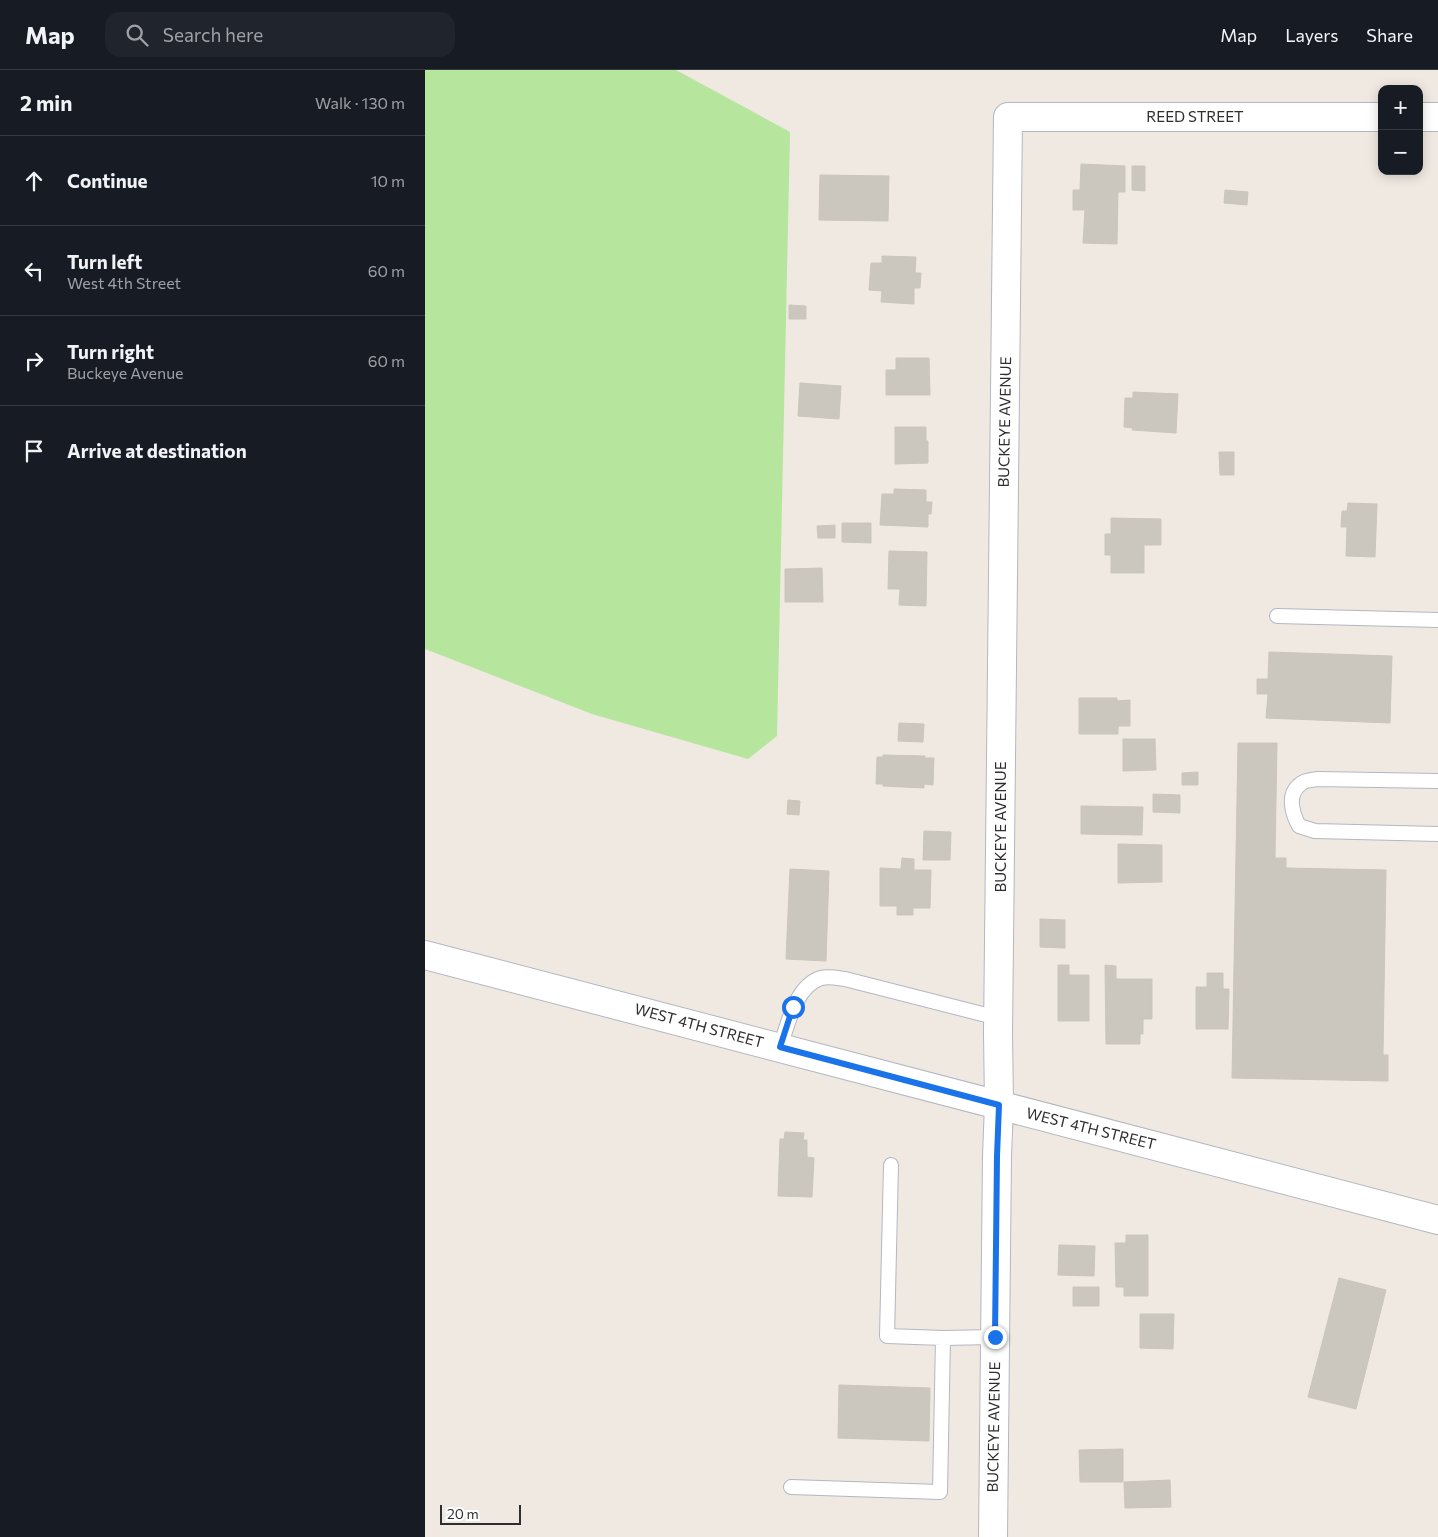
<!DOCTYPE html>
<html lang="en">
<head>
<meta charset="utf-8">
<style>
  :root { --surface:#171b24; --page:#20242c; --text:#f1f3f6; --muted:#9ea1a6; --line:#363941 }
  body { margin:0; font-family:Commissioner,sans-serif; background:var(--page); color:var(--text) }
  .controls { position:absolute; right:15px; top:15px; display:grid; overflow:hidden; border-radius:10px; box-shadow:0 2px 12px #0003 }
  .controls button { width:45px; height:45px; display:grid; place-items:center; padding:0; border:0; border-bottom:1px solid var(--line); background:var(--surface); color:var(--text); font:25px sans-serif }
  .scale { position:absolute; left:15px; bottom:12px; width:81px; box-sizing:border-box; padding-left:5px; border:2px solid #2e2e2e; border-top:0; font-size:14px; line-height:18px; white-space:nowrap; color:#2e2e2e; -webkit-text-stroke:4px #fff; paint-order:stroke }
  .stop { position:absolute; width:15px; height:15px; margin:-11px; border:4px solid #1a73e8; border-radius:50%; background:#fff }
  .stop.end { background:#1a73e8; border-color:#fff; box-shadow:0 1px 5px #0008 }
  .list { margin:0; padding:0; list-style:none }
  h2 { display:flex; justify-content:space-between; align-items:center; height:65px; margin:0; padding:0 20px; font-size:21px }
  h2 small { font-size:16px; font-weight:400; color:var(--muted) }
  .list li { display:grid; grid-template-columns:32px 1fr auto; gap:15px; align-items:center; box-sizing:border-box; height:90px; padding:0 20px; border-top:1px solid var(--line) }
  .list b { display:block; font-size:19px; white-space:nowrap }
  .list p { margin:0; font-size:16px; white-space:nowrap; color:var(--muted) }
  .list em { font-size:16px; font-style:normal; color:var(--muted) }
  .icon { flex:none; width:28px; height:28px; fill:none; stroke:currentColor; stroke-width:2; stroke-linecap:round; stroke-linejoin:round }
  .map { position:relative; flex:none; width:1013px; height:1467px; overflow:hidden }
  header { display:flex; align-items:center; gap:30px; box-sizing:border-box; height:70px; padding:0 25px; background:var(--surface); border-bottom:1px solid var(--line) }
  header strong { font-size:24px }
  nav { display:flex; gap:28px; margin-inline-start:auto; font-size:18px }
  .search { width:350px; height:45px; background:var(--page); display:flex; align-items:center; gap:12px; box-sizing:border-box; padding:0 18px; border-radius:15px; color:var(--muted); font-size:19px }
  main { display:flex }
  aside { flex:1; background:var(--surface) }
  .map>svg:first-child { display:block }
  .green { fill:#b6e59e }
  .building { fill:#cbc7bf; stroke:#cbc5ba }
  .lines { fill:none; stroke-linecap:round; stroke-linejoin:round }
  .service-casing { stroke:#b4b7c1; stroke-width:16 }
  .minor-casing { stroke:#b4b7c1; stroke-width:30 }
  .secondary-casing { stroke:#b4b7c1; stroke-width:30 }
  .service { stroke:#fff; stroke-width:14 }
  .minor { stroke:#fff; stroke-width:28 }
  .secondary { stroke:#fff; stroke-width:28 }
  .route { stroke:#1a73e8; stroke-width:6 }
  .labels { text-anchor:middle; stroke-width:4.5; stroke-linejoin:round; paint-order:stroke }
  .street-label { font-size:15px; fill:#2e2e2e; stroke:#fff }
</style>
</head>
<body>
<header>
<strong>Map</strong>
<div class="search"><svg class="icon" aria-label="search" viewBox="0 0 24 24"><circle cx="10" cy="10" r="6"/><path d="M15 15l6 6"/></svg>Search here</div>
<nav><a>Map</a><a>Layers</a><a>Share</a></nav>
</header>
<main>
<aside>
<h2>2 min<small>Walk · 130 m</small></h2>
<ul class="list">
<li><svg class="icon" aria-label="ahead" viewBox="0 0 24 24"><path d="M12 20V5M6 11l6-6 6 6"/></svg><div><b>Continue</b></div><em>10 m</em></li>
<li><svg class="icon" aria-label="left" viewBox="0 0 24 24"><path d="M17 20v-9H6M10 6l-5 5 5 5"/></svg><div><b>Turn left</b><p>West 4th Street</p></div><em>60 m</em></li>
<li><svg class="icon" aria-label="right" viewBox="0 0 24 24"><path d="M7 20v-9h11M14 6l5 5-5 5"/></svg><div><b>Turn right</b><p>Buckeye Avenue</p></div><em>60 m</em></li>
<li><svg class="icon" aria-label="arrive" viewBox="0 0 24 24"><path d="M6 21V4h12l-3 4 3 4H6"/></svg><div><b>Arrive at destination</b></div></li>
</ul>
</aside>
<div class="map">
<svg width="1013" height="1467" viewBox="0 0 1013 1467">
  <rect width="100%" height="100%" fill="#efe9e1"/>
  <path class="green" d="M 0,0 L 251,0 L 365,62 L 352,666 L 323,689 L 167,644 L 0,579 Z"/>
  <path class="building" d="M 656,94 L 700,96 L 700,122 L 693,122 L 692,174 L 658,173 L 660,140 L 648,140 L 648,120 L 655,120 Z
    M 707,96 L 720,96 L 720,121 L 707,120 Z
    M 395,105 L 464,106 L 463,151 L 394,150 Z
    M 800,120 L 823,122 L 822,135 L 799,133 Z
    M 457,186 L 491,187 L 490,203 L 496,203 L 495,218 L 489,218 L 489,234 L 456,232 L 457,221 L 444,220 L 446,193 L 457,193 Z
    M 364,235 L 381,236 L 381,249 L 364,249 Z
    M 471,288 L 504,288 L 505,325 L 461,325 L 461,300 L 471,300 Z
    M 375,313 L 416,316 L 414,349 L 373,346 Z
    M 708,322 L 753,324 L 751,363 L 707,360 L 708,358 L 699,357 L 700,328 L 708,328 Z
    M 470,357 L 501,357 L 501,371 L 503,371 L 503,393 L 470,394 Z
    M 794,382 L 809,382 L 809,405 L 795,405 Z
    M 469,419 L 501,420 L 501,432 L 507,432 L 506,444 L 503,444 L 503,457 L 455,455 L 457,424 L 469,424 Z
    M 923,433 L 952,434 L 950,487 L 921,486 L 922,457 L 916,457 L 917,441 L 922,441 Z
    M 686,448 L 736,449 L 736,475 L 719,475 L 719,503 L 686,503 L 686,485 L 680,485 L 680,464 L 686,464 Z
    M 417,453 L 446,453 L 446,473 L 417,472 Z
    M 410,455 L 410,468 L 393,468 L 392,456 Z
    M 464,481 L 502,482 L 501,536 L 474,535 L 475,519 L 463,519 Z
    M 397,498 L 398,532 L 360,532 L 360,499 Z
    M 844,582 L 967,586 L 965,653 L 841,648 L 843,624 L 832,624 L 832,609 L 843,609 Z
    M 654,628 L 692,628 L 692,631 L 705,630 L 705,656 L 693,656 L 693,664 L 654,664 Z
    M 474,653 L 499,654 L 498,672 L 473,671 Z
    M 698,669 L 730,669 L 731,700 L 698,701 Z
    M 813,673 L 852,673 L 850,788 L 861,788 L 861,798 L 961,800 L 958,985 L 963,985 L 963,1011 L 807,1008 Z
    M 458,685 L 500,686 L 500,688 L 509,688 L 508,715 L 499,714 L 499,718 L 458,716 L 458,714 L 451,714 L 452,687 L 458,687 Z
    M 773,702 L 773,715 L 757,715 L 757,703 Z
    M 728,724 L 755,725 L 755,743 L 728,742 Z
    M 363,730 L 375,731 L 374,745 L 362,744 Z
    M 656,736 L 718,737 L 717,765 L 656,764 Z
    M 499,761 L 526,762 L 525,790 L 498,790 Z
    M 693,774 L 737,775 L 737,812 L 693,813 Z
    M 477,788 L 489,789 L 489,800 L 506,800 L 505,838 L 488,838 L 488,845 L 472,845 L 472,836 L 455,836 L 455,798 L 476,799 Z
    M 365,799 L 404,801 L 401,891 L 361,889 Z
    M 615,849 L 640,850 L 640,878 L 615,877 Z
    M 633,895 L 644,895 L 644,905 L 664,905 L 664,951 L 633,951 Z
    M 680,895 L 691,896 L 691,909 L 727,909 L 727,949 L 718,949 L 718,964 L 715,964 L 715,974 L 681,974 Z
    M 782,903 L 798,903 L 798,919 L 804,919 L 803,959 L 771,959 L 771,917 L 782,917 Z
    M 360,1062 L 379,1063 L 378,1070 L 382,1070 L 382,1087 L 389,1088 L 387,1127 L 353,1126 L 355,1069 L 359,1069 Z
    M 701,1165 L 723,1165 L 723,1226 L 699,1226 L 699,1217 L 691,1217 L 690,1173 L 701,1173 Z
    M 634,1175 L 670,1176 L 669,1206 L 633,1205 Z
    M 914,1208 L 961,1220 L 931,1339 L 883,1327 Z
    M 648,1217 L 674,1217 L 674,1236 L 648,1236 Z
    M 715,1244 L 749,1244 L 748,1279 L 715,1278 Z
    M 414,1315 L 505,1318 L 504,1371 L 413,1368 Z
    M 698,1379 L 698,1412 L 655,1412 L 654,1380 Z
    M 745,1410 L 746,1437 L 700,1438 L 699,1412 Z"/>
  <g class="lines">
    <defs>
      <path id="service" d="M 852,546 L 1013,550
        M 1013,711 L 892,709 C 888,710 880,710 877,713 C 861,723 867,743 874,756 L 890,761 L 1013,764
        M 355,977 C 363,955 370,916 396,908 C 403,906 413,908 420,909 L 573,948
        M 466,1095 L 462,1266 L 518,1268 L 570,1267
        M 366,1417 L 515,1422 L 518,1268"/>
      <path id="minor" d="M 994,47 L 1013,47
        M 568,1467 L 572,1086 L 574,1035 L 573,963 L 583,47 L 957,47"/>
      <path id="secondary" d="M 0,885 L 1013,1150"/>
    </defs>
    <use href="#service" class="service-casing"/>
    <use href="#minor" class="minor-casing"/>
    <use href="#secondary" class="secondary-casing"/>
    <use href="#service" class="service"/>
    <use href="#minor" class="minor"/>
    <use href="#secondary" class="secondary"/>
  </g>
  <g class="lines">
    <path class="route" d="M 368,937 L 355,977 L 574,1035 L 572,1086 L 570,1267"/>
  </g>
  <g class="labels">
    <g class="street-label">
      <text x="770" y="52">REED STREET</text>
      <text transform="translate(580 352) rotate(-89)" y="5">BUCKEYE AVENUE</text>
      <text transform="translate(576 757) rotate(-90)" y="5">BUCKEYE AVENUE</text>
      <text transform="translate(274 956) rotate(15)" y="5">WEST 4TH STREET</text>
      <text transform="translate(666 1059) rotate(14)" y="5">WEST 4TH STREET</text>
      <text transform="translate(569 1357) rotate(-89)" y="5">BUCKEYE AVENUE</text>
    </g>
  </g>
</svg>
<div class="controls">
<button>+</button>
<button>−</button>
</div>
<div class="scale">20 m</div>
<div class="stop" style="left:368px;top:937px"></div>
<div class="stop end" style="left:570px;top:1267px"></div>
</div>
</main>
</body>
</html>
